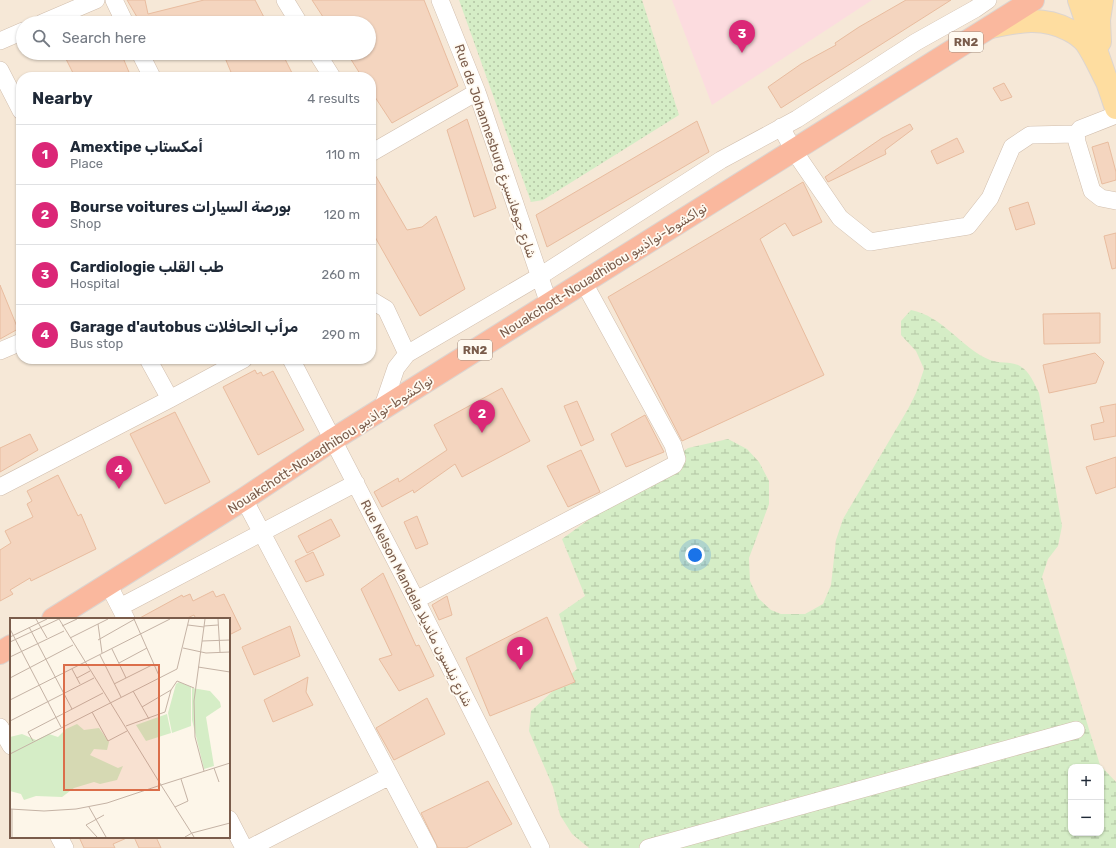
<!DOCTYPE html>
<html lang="en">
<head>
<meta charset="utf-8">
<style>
  :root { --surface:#fff; --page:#f6f6f7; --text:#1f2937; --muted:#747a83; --line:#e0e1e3; --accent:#db2777 }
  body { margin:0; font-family:Rubik,"Noto Sans Arabic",sans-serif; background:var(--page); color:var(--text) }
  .controls { position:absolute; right:12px; bottom:12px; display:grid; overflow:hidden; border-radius:8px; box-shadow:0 1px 3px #0004 }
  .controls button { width:36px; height:36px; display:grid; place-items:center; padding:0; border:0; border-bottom:1px solid var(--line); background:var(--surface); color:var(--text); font:20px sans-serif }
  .you { position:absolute; left:695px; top:555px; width:14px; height:14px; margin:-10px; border:3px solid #fff; border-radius:50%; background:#1a73e8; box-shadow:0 0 0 6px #1a73e833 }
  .badge { display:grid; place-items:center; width:26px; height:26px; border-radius:50%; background:var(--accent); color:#fff; font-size:13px; font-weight:700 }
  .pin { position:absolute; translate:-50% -33px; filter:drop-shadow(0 1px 2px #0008) }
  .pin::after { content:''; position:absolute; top:21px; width:14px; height:12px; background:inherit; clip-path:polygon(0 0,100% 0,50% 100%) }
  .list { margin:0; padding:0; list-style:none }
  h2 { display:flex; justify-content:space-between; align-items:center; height:52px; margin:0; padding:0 16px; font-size:17px }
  h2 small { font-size:13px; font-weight:400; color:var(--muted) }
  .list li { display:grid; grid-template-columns:26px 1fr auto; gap:12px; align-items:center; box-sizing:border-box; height:60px; padding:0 16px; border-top:1px solid var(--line) }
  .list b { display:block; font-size:15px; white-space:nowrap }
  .list p { margin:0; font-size:13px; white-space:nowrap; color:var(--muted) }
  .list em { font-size:13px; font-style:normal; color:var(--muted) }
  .icon { flex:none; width:22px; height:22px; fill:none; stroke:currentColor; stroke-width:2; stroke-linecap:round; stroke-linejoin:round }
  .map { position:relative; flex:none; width:1116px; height:848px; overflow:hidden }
  .search { position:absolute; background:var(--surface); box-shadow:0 1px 3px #0004; left:16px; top:16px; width:360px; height:44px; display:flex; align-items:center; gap:10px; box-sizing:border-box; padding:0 14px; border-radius:22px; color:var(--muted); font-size:15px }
  .panel { position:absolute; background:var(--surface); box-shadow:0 1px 3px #0004; left:16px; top:72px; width:360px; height:292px; border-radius:16px }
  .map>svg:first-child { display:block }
  .residential { fill:#f6e8d7; fill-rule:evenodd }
  .medical { fill:#fcdcdf }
  .green { fill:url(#green-dots) }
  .wetland { fill:url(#wetland-marsh); fill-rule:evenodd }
  .building { fill:#f4d5bf; stroke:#e8bc9f }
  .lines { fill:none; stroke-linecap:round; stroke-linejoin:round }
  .minor-casing { stroke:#d1bead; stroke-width:18 }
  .major-casing { stroke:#dcd5d0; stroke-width:24 }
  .highway-casing { stroke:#dcd5d0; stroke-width:24 }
  .minor { stroke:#fff; stroke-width:17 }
  .major { stroke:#fedda0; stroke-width:22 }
  .highway { stroke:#fab89e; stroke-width:22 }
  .labels { text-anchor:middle; stroke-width:3.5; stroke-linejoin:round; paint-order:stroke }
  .shield { fill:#fffaf1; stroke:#a28b7d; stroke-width:1 }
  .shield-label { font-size:12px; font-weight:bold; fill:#7a5c4b }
  .street-label { font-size:13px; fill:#7a5c4b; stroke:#fffaf1 }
  .inset-road { fill:none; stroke:#c5b3a5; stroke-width:1 }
  .view { fill:#db6e4a; fill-opacity:0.15; stroke:#db6e4a; stroke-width:2 }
  .inset-edge { fill:none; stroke:#7a5c4b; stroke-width:2 }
</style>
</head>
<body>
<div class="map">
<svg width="1116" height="848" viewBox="0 0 1116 848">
  <defs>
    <pattern id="green-dots" width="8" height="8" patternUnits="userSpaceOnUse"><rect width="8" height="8" fill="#d5edc6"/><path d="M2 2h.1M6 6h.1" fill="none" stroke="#b2c3a3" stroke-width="1.8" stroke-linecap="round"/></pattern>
    <pattern id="wetland-marsh" width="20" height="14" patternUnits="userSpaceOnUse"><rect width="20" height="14" fill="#d5edc6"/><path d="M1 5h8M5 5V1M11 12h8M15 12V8" fill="none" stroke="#b2c3a3"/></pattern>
  </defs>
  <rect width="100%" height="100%" fill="#fdf6e9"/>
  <path class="residential" d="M 0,0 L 1116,0 L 1116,848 L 0,848 ZM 23,23 L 369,23 L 369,53 L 23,53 ZM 21,77 L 371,77 L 371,359 L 21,359 ZM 11,619 L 229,619 L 229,837 L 11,837 ZM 1071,767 L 1101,767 L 1101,833 L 1071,833 Z"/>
  <path class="medical" d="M 672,0 L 872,0 L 712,105 Z"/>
  <path class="green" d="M 459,0 L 642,0 L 679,115 L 543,200 L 531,202 Z"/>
  <path class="wetland" d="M 911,310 C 943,316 961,348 990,360 C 999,364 1012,361 1020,366 C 1030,372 1034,383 1039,393 L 1062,526 L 1058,546 L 1048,559 L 1042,577 L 1100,765 L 1116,782 L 1116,848 L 589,848 L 572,834 L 560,815 L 553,787 L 529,731 L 531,711 L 577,669 L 559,614 L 585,596 L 562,539 L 688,448 L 728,439 L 747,449 L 759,462 L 769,481 L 769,504 L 749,558 L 750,581 L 758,598 L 771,610 L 781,614 L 805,614 L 823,604 L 831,585 L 836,540 L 843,519 L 908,409 L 916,393 L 924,369 L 916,351 L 901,335 L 901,321 ZM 1071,767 L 1101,767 L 1101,833 L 1071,833 Z"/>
  <path class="building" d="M 127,0 L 145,0 L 148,14 L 204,0 L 255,0 L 267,23 L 135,23 L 133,17 L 137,17 Z
    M 312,0 L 424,0 L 458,86 L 392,123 L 371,91 L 371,77 L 362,77 L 347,53 L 369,53 L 369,23 L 327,23 Z
    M 906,0 L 951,0 L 781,108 L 768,87 L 801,64 L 836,45 L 835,43 L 859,27 Z
    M 63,53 L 121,53 L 131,77 L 75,77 Z
    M 223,53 L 282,53 L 294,77 L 233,77 Z
    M 1004,83 L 1012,97 L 1001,101 L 993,88 Z
    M 467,119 L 496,208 L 474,217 L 447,130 Z
    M 697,121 L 709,152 L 547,247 L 536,215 Z
    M 910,124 L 913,129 L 885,150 L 886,154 L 828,182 L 825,177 L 882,138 Z
    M 957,138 L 964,152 L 937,164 L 931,151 Z
    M 1108,142 L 1116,172 L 1116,180 L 1102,184 L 1092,147 Z
    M 371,168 L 407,230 L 422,227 L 436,216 L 465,289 L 420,316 L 371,230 Z
    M 803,182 L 822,222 L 793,236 L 785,223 L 760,239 L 824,375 L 682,441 L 608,297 Z
    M 1028,202 L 1035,224 L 1016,230 L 1009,208 Z
    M 1116,233 L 1116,268 L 1112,269 L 1104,236 Z
    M 0,285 L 18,329 L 0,339 Z
    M 1100,313 L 1100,343 L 1044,344 L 1043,314 Z
    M 1095,353 L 1104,362 L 1096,383 L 1049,393 L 1043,365 Z
    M 255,370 L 257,374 L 261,372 L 263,376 L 273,371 L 304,430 L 258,455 L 223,387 Z
    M 502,388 L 530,441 L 462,477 L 455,464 L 414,493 L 413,490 L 382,507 L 374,492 L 398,478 L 399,482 L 447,450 L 434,425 Z
    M 577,401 L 594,440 L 581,446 L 564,406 Z
    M 1116,404 L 1116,436 L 1094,440 L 1091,425 L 1104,422 L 1100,407 Z
    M 175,412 L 210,482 L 165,504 L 130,434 Z
    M 645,415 L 664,452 L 626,467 L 611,434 Z
    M 30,434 L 38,450 L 0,472 L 0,448 Z
    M 581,450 L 600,492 L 568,507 L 547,466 Z
    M 1116,457 L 1116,487 L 1096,494 L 1086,467 Z
    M 58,475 L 78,516 L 81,514 L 96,549 L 31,581 L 30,578 L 10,590 L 13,594 L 0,601 L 0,550 L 11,543 L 5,531 L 33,517 L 27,504 L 32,501 L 27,491 Z
    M 417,516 L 428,544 L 416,549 L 404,522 Z
    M 331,519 L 340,536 L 307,553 L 298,536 Z
    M 313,552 L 324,575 L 306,582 L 295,561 Z
    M 383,573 L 416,646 L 419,645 L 434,676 L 399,691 L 379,659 L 392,655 L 361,589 Z
    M 213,591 L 216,597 L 224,594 L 241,629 L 229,635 L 229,619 L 196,619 L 194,615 L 185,619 L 138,619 L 182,595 L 183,597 L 190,594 L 193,601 Z
    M 447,596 L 452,615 L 439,620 L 432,605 Z
    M 547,617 L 575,682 L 490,716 L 466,658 Z
    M 290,626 L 300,656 L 254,675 L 242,647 Z
    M 308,677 L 306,692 L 313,705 L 273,722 L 264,700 Z
    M 427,698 L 445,734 L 394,760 L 376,728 Z
    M 488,781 L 512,824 L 466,848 L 438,848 L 421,813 Z
    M 79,837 L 129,837 L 113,844 L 115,848 L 84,848 Z
    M 134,837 L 156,837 L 161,848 L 139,848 Z"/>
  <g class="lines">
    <defs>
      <path id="minor" d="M 114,0 L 125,23
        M 285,0 L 299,23
        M 440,0 L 477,92 L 549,304
        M 42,23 L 96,0
        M 0,41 L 23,31
        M 140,53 L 152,77
        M 317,53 L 332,77
        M 0,70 L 21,111
        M 1116,115 L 1080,129 L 1076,134 L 1077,142 L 1092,191 L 1101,198 L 1116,201
        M 781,127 L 794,151 L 840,218 L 870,242 L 968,226 L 990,198 L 1012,147 L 1030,135 L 1076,134
        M 371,153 L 477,92
        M 371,300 L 386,309 L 407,354
        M 0,351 L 21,342
        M 148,359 L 170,399
        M 291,359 L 416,600 L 541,848
        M 382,409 L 396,368 L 407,354 L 540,276 L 721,160 L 797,119 L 916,42 L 975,9 L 988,0
        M 0,487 L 170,399 L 244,359
        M 244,499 L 428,848
        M 108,584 L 126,619
        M 416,600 L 674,465 L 677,459 L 673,445 L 584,283
        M 120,607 L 356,483
        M 0,727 L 11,746
        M 229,819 L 244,848
        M 59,837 L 65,848
        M 250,848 L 390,776
        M 648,848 L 1076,730"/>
      <path id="major" d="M 1079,0 L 1116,108
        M 991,27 C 1019,21 1043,16 1069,30 C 1075,33 1082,38 1086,43 C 1095,56 1101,71 1108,84
        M 1100,42 L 1099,20 L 1102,0"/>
      <path id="highway" d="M 53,619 L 244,499 L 334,439 L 1033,0
        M 0,653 L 11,646"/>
    </defs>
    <use href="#minor" class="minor-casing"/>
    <use href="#major" class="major-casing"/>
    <use href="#highway" class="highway-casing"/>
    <use href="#minor" class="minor"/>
    <use href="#major" class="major"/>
    <use href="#highway" class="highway"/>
  </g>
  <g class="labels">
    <g class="shield">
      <rect x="949" y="32" width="34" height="20" rx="3"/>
      <rect x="458" y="340" width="34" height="20" rx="3"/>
    </g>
    <g class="shield-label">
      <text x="966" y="46">RN2</text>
      <text x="475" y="354">RN2</text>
    </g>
    <g class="street-label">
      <text transform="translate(496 151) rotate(71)" y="5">Rue de Johannesburg شارع جوهانسبرغ</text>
      <text transform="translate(603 270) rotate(-32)" y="5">Nouakchott-Nouadhibou نواكشوط-نواذيبو</text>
      <text transform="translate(330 444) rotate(-33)" y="5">Nouakchott-Nouadhibou نواكشوط-نواذيبو</text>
      <text transform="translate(417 603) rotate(63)" y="5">Rue Nelson Mandela شارع نيلسون مانديلا</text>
    </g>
  </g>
  <g transform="translate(10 618)">
    <rect width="220" height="220" fill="#fdf6e9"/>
    <path d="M 169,64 L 181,69 L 181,108 L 162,115 L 158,95 L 166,66 ZM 182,70 L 200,73 L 210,84 L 211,89 L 196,99 L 204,148 L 194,151 L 182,102 ZM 157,96 L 161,115 L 136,123 L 126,107 Z" fill="#d5edc6"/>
    <path d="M 67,106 L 74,112 L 89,110 L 99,124 L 97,132 L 84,131 L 80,137 L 108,150 L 113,148 L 107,162 L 90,166 L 84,164 L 64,170 L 52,179 L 26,178 L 14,182 L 11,176 L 0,173 L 0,119 L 12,116 L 26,122 L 39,116 L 48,119 L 56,111 Z" fill="#d5edc6"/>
    <path class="inset-road" d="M 26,1 L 37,20M 49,1 L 151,167 L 220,145M 124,1 L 150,60M 208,1 L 210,34M 88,6 L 92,35M 178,7 L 194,9M 52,8 L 67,1M 194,8 L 208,7M 19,9 L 62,91M 0,11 L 51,109M 0,19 L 37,1M 60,20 L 98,1M 88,22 L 125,1M 192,23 L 220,22M 0,24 L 49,1M 173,30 L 196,35 L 220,34M 102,31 L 116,60M 90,37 L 111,79M 0,39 L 54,13M 109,45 L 137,30M 188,49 L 220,54M 62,51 L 70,66M 0,60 L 63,27M 67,60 L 80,53M 104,66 L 144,46M 123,73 L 139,101M 0,82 L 160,1M 132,89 L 161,72M 82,94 L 98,123 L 117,113M 0,103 L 84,60M 116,108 L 155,94 L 161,72 L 167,63 L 184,70M 23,123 L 18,114 L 93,75M 0,136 L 167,51 L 179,1M 204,150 L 209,164M 194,153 L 185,119 L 184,83 L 195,1M 79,189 L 96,219M 165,189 L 178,183 L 171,161M 0,191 L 34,193 L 66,191 L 97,185 L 151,167 L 184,219M 2,191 L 2,219M 87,219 L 76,207 L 94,197M 175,219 L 182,215 L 220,205"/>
    <path class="view" d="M 54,47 L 149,47 L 149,172 L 54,172 Z"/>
    <rect width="220" height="220" class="inset-edge"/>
  </g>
</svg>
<div class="controls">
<button>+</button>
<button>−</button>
</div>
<div class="you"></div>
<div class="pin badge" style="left:520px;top:670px">1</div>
<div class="pin badge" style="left:482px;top:433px">2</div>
<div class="pin badge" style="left:742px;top:53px">3</div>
<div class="pin badge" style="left:119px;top:489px">4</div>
<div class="search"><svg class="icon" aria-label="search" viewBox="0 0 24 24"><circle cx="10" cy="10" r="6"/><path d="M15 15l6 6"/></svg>Search here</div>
<section class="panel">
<h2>Nearby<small>4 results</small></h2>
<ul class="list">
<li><span class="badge">1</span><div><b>Amextipe أمكستاب</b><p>Place</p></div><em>110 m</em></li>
<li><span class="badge">2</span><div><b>Bourse voitures بورصة السيارات</b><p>Shop</p></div><em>120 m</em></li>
<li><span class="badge">3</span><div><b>Cardiologie طب القلب</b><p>Hospital</p></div><em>260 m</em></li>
<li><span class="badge">4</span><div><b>Garage d'autobus مرأب الحافلات</b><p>Bus stop</p></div><em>290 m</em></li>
</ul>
</section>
</div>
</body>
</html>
